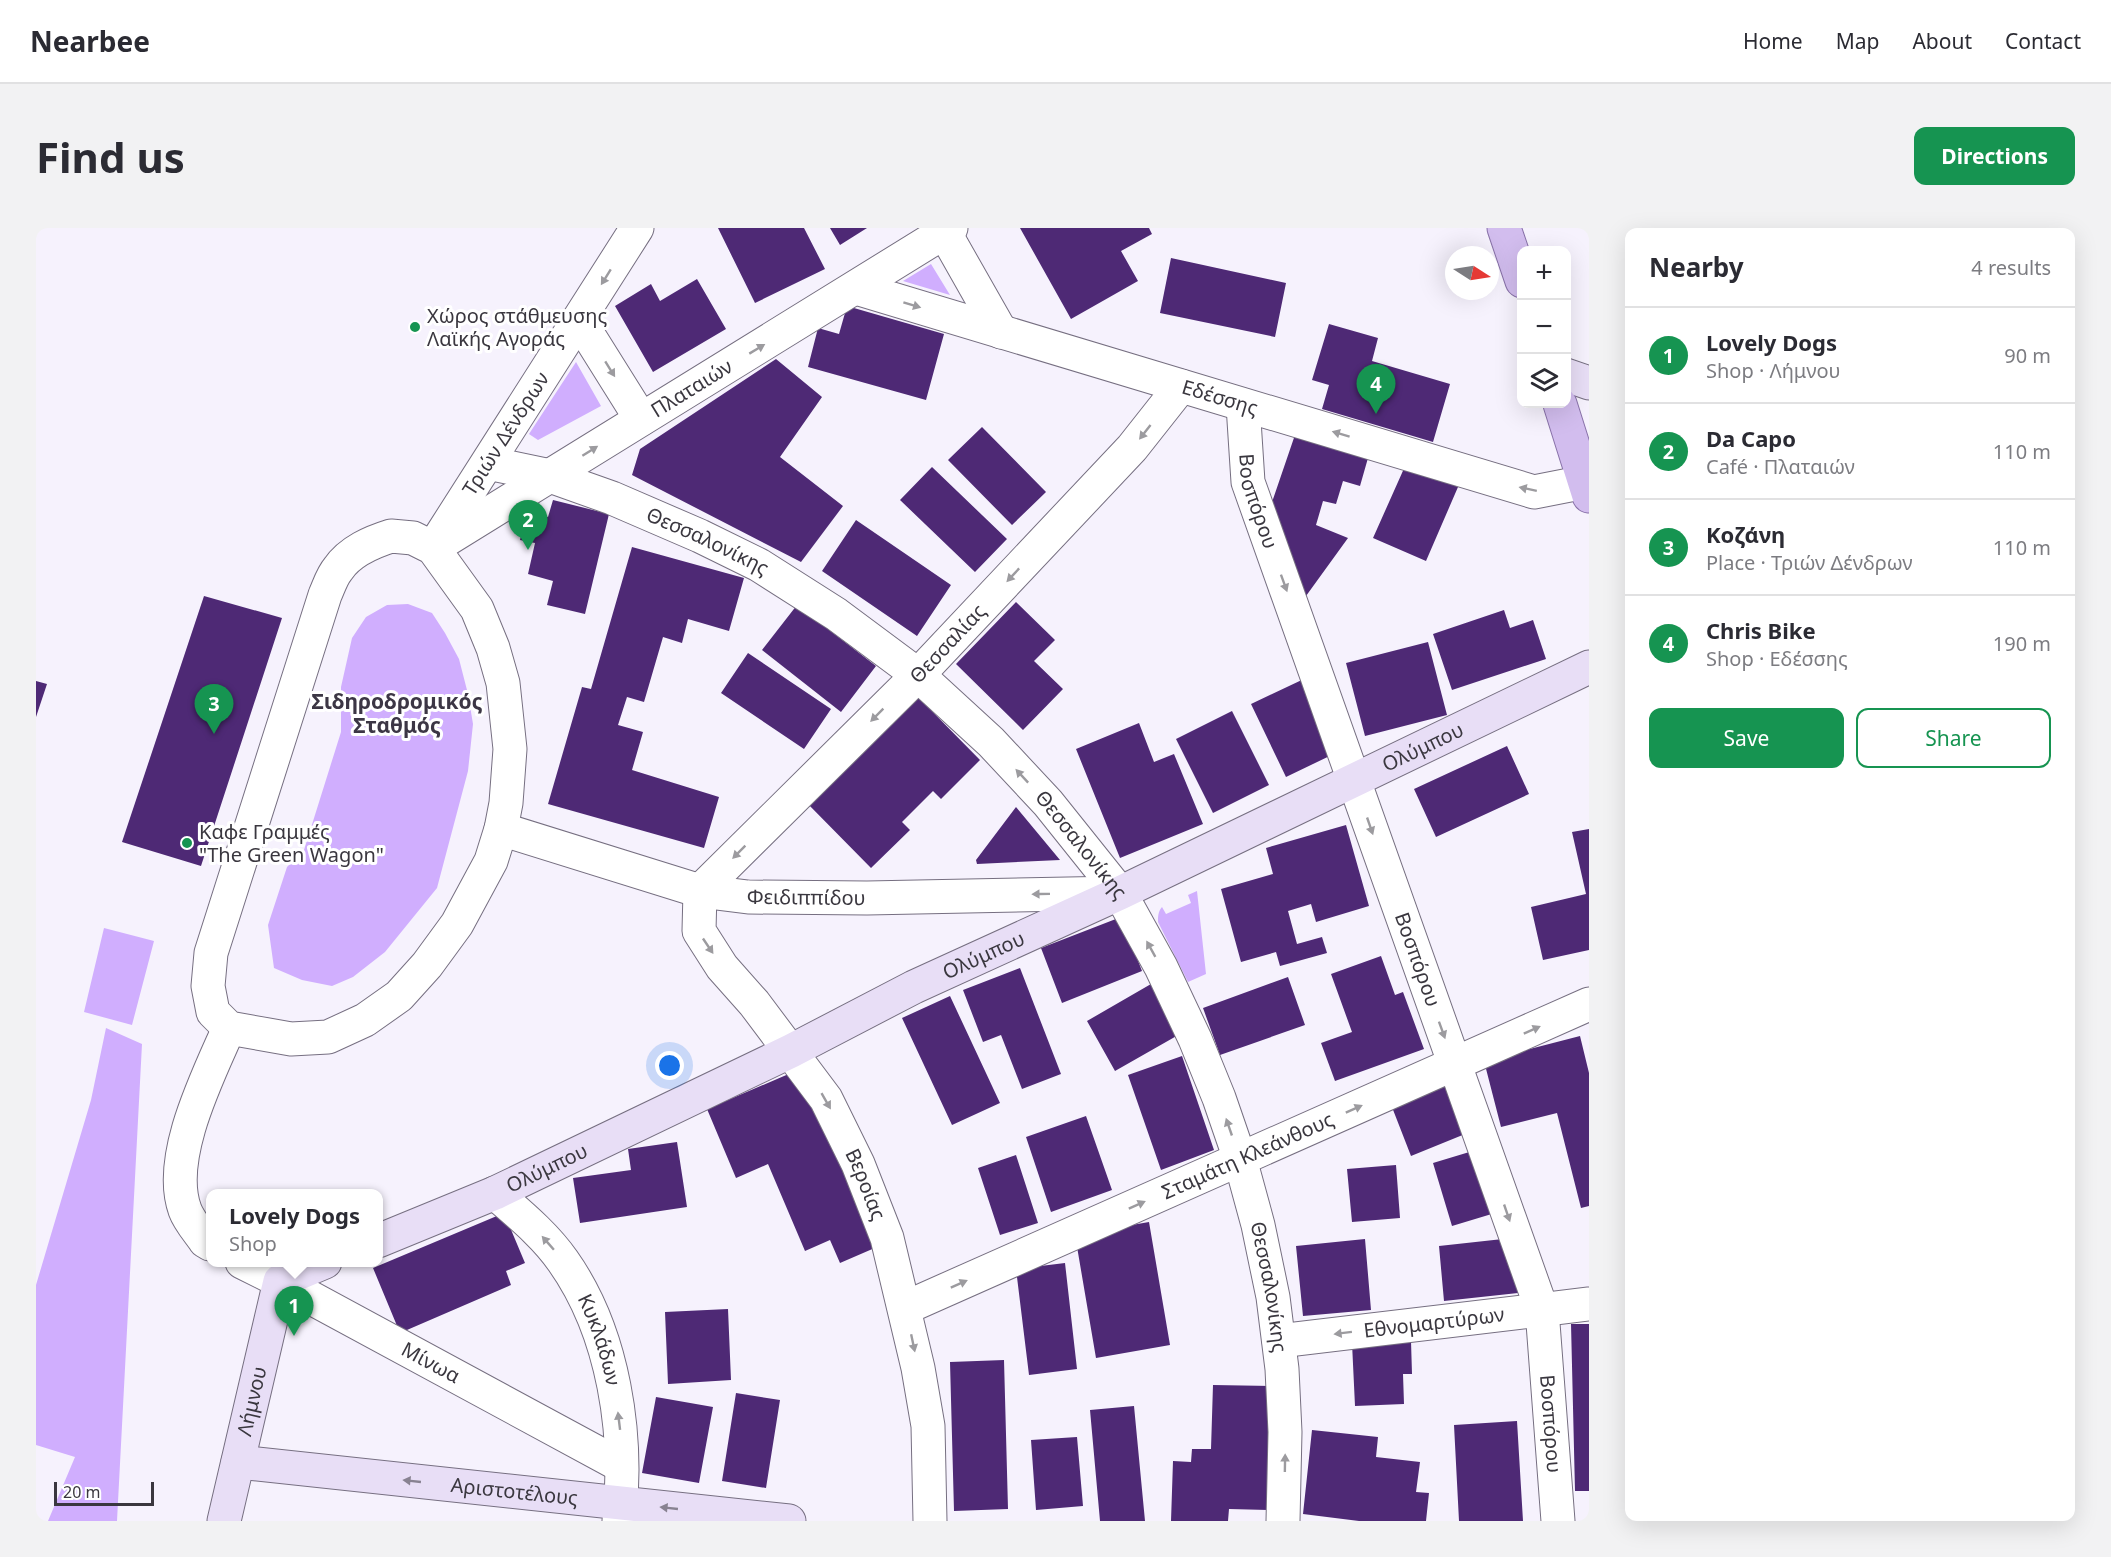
<!DOCTYPE html>
<html lang="en">
<head>
<meta charset="utf-8">
<style>
  :root { --surface:#fff; --page:#f2f2f3; --text:#2b2b33; --muted:#7c7c81; --line:#e1e1e2; --accent:#169451 }
  body { margin:0; font-family:"Noto Sans",sans-serif; background:var(--page); color:var(--text) }
  .controls { position:absolute; right:18px; top:18px; display:grid; overflow:hidden; border-radius:12px; box-shadow:0 6px 24px #0002 }
  .controls button { width:54px; height:54px; display:grid; place-items:center; padding:0; border:0; border-bottom:2px solid var(--line); background:var(--surface); color:var(--text); font:30px sans-serif }
  .compass { position:absolute; left:1409px; top:18px; width:54px; height:54px; border-radius:50%; background:var(--surface); box-shadow:0 6px 24px #0002; rotate:102deg }
  .scale { position:absolute; left:18px; bottom:15px; width:100px; box-sizing:border-box; padding-left:6px; border:3px solid #3a373f; border-top:0; font-size:16px; line-height:21px; white-space:nowrap; color:#3a373f; -webkit-text-stroke:4px #fff; paint-order:stroke }
  .you { position:absolute; left:634px; top:838px; width:21px; height:21px; margin:-15px; border:4px solid #fff; border-radius:50%; background:#1a73e8; box-shadow:0 0 0 9px #1a73e833 }
  .badge { display:grid; place-items:center; width:39px; height:39px; border-radius:50%; background:var(--accent); color:#fff; font-size:20px; font-weight:700 }
  .pin { position:absolute; translate:-50% -50px; filter:drop-shadow(0 2px 3px #0008) }
  .pin::after { content:''; position:absolute; top:32px; width:21px; height:18px; background:inherit; clip-path:polygon(0 0,100% 0,50% 100%) }
  .popup { position:absolute; left:170px; top:961px; width:177px; height:78px; box-sizing:border-box; display:grid; place-content:center; border-radius:12px; background:var(--surface); filter:drop-shadow(0 2px 4px #0005); font-size:20px; white-space:nowrap; color:var(--muted) }
  .popup b { font-size:22px; color:var(--text) }
  .popup::after { content:''; position:absolute; left:50%; top:100%; margin-left:-12px; border:12px solid transparent; border-top-color:var(--surface) }
  .list { margin:0; padding:0; list-style:none }
  h2 { display:flex; justify-content:space-between; align-items:center; height:78px; margin:0; padding:0 24px; font-size:26px }
  h2 small { font-size:20px; font-weight:400; color:var(--muted) }
  .list li { display:grid; grid-template-columns:39px 1fr auto; gap:18px; align-items:center; box-sizing:border-box; height:96px; padding:0 24px; border-top:2px solid var(--line) }
  .list b { display:block; font-size:22px; white-space:nowrap }
  .list p { margin:0; font-size:20px; white-space:nowrap; color:var(--muted) }
  .list em { font-size:20px; font-style:normal; color:var(--muted) }
  .actions { display:flex; gap:12px; padding:18px 24px }
  .actions a { flex:1; padding:14px 0; border:2px solid var(--accent); border-radius:12px; text-align:center; font-size:21px; color:var(--accent) }
  .actions .main { background:var(--accent); color:#fff }
  .icon { flex:none; width:33px; height:33px; fill:none; stroke:currentColor; stroke-width:2; stroke-linecap:round; stroke-linejoin:round }
  .map { position:relative; flex:none; width:1553px; height:1293px; overflow:hidden; border-radius:12px }
  header { display:flex; align-items:center; gap:36px; box-sizing:border-box; height:84px; padding:0 30px; background:var(--surface); border-bottom:2px solid var(--line) }
  header strong { font-size:28px }
  nav { display:flex; gap:33px; margin-inline-start:auto; font-size:21px }
  .intro { display:flex; align-items:center; justify-content:space-between; box-sizing:border-box; height:144px; padding:0 36px }
  h1 { margin:0; font-size:42px }
  .button { padding:15px 27px; border-radius:12px; background:var(--accent); color:#fff; font-size:21px; font-weight:700 }
  main { display:flex; gap:36px; padding:0 36px }
  aside { flex:1; background:var(--surface); border-radius:12px; box-shadow:0 6px 24px #0002 }
  .map>svg:first-child { display:block }
  .green { fill:#d0aefe }
  .building { fill:#4e2975 }
  .lines { fill:none; stroke-linecap:round; stroke-linejoin:round }
  .street-casing { stroke:#766f81; stroke-width:35 }
  .secondary-casing { stroke:#766f81; stroke-width:35 }
  .primary-casing { stroke:#8972a9; stroke-width:35 }
  .street { stroke:#fff; stroke-width:33 }
  .secondary { stroke:#e8def6; stroke-width:33 }
  .primary { stroke:#d2bdee; stroke-width:33 }
  .oneway { fill:#9c9b9f }
  .oneway2 { fill:#888291 }
  .poi-dot { fill:#169451; stroke:#fff; stroke-width:2 }
  .labels { text-anchor:middle; stroke-width:6; stroke-linejoin:round; paint-order:stroke }
  .poi-label { font-size:20px; fill:#3a373f; stroke:#fff; text-anchor:start }
  .street-label { font-size:20px; fill:#3a373f; stroke:#fff }
  .neighbourhood-label { font-size:21px; font-weight:bold; fill:#3c3645; stroke:#fff }
</style>
</head>
<body>
<header>
<strong>Nearbee</strong>
<nav><a>Home</a><a>Map</a><a>About</a><a>Contact</a></nav>
</header>
<div class="intro"><h1>Find us</h1><a class="button">Directions</a></div>
<main>
<div class="map">
<svg width="1553" height="1293" viewBox="0 0 1553 1293">
  <rect width="100%" height="100%" fill="#f6f2fd"/>
  <path class="green" d="M 895,36 L 914,67 L 867,53 Z
    M 540,134 L 565,178 L 502,212 L 493,206 Z
    M 372,376 L 396,385 L 409,405 L 423,431 L 432,466 L 437,496 L 432,543 L 401,660 L 349,724 L 317,749 L 296,758 L 266,752 L 238,740 L 232,697 L 251,639 L 268,622 L 305,504 L 305,459 L 316,410 L 330,389 L 351,377 Z
    M 1161,663 L 1170,746 L 1152,754 L 1122,694 C 1122,688 1122,684 1126,679 L 1130,686 L 1155,675 L 1152,667 Z
    M 68,700 L 118,713 L 96,797 L 48,784 Z
    M 70,800 L 106,816 L 81,1293 L 12,1293 L 39,1229 L 0,1217 L 0,1057 L 55,872 Z"/>
  <path class="building" d="M 682,0 L 768,0 L 789,41 L 719,75 Z
    M 794,0 L 831,0 L 804,17 Z
    M 984,0 L 1113,0 L 1116,6 L 1085,23 L 1102,53 L 1035,91 Z
    M 1135,30 L 1250,55 L 1239,109 L 1124,85 Z
    M 661,51 L 690,101 L 617,144 L 579,78 L 615,56 L 624,73 Z
    M 811,78 L 908,106 L 890,172 L 772,139 L 782,100 L 803,106 Z
    M 1293,96 L 1342,110 L 1336,133 L 1414,156 L 1397,214 L 1286,181 L 1293,157 L 1276,152 Z
    M 740,131 L 786,169 L 744,229 L 807,278 L 765,334 L 596,247 L 604,221 Z
    M 946,199 L 1010,264 L 976,297 L 912,232 Z
    M 1261,201 L 1334,223 L 1324,258 L 1307,253 L 1300,276 L 1287,273 L 1280,297 L 1312,310 L 1270,368 L 1233,283 Z
    M 1370,236 L 1422,259 L 1390,333 L 1337,310 Z
    M 896,239 L 971,311 L 939,344 L 864,272 Z
    M 517,272 L 573,286 L 549,386 L 511,377 L 517,353 L 492,346 L 499,315 L 484,312 L 491,283 L 512,289 Z
    M 820,292 L 915,357 L 881,408 L 786,343 Z
    M 596,319 L 708,350 L 693,403 L 652,391 L 646,415 L 627,409 L 608,474 L 591,469 L 582,497 L 607,504 L 596,542 L 683,569 L 668,620 L 512,576 L 546,459 L 555,461 Z
    M 168,368 L 246,390 L 165,638 L 86,614 Z
    M 980,374 L 1019,412 L 998,433 L 1027,461 L 987,502 L 920,436 Z
    M 761,377 L 840,438 L 805,484 L 726,422 Z
    M 1468,382 L 1474,400 L 1497,392 L 1510,431 L 1416,462 L 1397,406 Z
    M 1392,414 L 1411,487 L 1329,508 L 1310,435 Z
    M 712,425 L 795,481 L 768,521 L 685,465 Z
    M 1270,450 L 1304,523 L 1250,549 L 1215,476 Z
    M 0,453 L 11,456 L 0,489 Z
    M 877,464 L 944,532 L 905,571 L 897,563 L 866,594 L 874,602 L 835,640 L 769,573 Z
    M 1196,483 L 1233,557 L 1177,585 L 1140,511 Z
    M 1103,495 L 1118,534 L 1138,526 L 1167,596 L 1084,630 L 1040,521 Z
    M 1471,518 L 1493,566 L 1400,609 L 1378,561 Z
    M 980,579 L 1024,632 L 941,636 L 940,632 Z
    M 1310,597 L 1333,678 L 1280,694 L 1275,676 L 1252,683 L 1261,716 L 1286,709 L 1291,725 L 1244,738 L 1240,724 L 1205,734 L 1185,661 L 1237,646 L 1230,620 Z
    M 1553,601 L 1553,722 L 1507,732 L 1495,679 L 1550,666 L 1536,604 Z
    M 1085,689 L 1106,743 L 1026,775 L 1005,720 Z
    M 1345,728 L 1359,767 L 1367,764 L 1388,821 L 1299,853 L 1285,815 L 1316,804 L 1295,746 Z
    M 984,740 L 1025,846 L 986,861 L 965,807 L 947,814 L 927,762 Z
    M 1252,749 L 1269,797 L 1184,827 L 1167,780 Z
    M 1115,756 L 1144,806 L 1079,843 L 1051,793 Z
    M 914,768 L 964,875 L 916,897 L 866,790 Z
    M 1544,808 L 1553,845 L 1553,978 L 1545,980 L 1521,885 L 1465,899 L 1448,833 Z
    M 1146,828 L 1178,922 L 1125,942 L 1092,847 Z
    M 755,845 L 793,909 L 841,1019 L 804,1035 L 794,1012 L 769,1023 L 732,936 L 700,950 L 671,881 Z
    M 1414,849 L 1434,904 L 1375,928 L 1354,874 Z
    M 1050,888 L 1076,962 L 1015,984 L 990,909 Z
    M 641,914 L 651,979 L 544,995 L 537,950 L 595,942 L 592,921 Z
    M 1440,922 L 1459,985 L 1416,998 L 1397,935 Z
    M 980,927 L 1002,995 L 964,1007 L 942,940 Z
    M 1360,937 L 1364,990 L 1316,994 L 1311,941 Z
    M 468,985 L 489,1035 L 470,1043 L 475,1057 L 364,1105 L 337,1040 Z
    M 1113,994 L 1134,1117 L 1060,1130 L 1039,1007 Z
    M 1476,1010 L 1482,1065 L 1408,1073 L 1403,1018 Z
    M 1329,1011 L 1335,1082 L 1267,1088 L 1260,1018 Z
    M 1029,1035 L 1041,1141 L 993,1147 L 980,1041 Z
    M 692,1081 L 695,1152 L 632,1156 L 629,1084 Z
    M 1535,1096 L 1553,1096 L 1553,1263 L 1539,1263 Z
    M 1375,1113 L 1376,1146 L 1367,1146 L 1368,1176 L 1319,1178 L 1316,1115 Z
    M 968,1132 L 972,1281 L 918,1283 L 914,1134 Z
    M 1177,1157 L 1236,1158 L 1232,1282 L 1193,1281 L 1192,1293 L 1135,1293 L 1137,1233 L 1155,1234 L 1156,1221 L 1175,1221 Z
    M 700,1165 L 744,1172 L 730,1260 L 686,1253 Z
    M 620,1169 L 677,1179 L 663,1255 L 606,1245 Z
    M 1098,1178 L 1109,1293 L 1064,1293 L 1054,1182 Z
    M 1481,1193 L 1487,1293 L 1423,1293 L 1418,1197 Z
    M 1276,1202 L 1342,1209 L 1340,1229 L 1384,1234 L 1380,1264 L 1393,1265 L 1390,1293 L 1323,1293 L 1267,1286 Z
    M 1041,1209 L 1047,1278 L 1000,1282 L 995,1212 Z"/>
  <g class="lines">
    <defs>
      <g id="street">
        <path d="M 906,0 L 965,104"/>
        <path id="s1" d="M 820,60 L 1498,264 L 1549,254"/>
        <path d="M 543,92 L 605,191"/>
        <path id="s2" d="M 1207,177 L 1212,254 L 1506,1082 L 1522,1293"/>
        <path id="s3" d="M 452,235 L 514,248 L 576,270 L 664,308 L 723,337 L 800,386 L 882,447 L 955,514 L 1012,575 L 1084,665 L 1125,739 L 1159,811 L 1183,870 L 1204,931 L 1222,997 L 1237,1069 L 1246,1141 L 1249,1204 L 1247,1293"/>
        <path d="M 355,308 L 377,310 L 397,320 L 441,381 L 457,420 L 467,455 L 474,521 L 470,575 L 465,601 L 455,633 L 421,696 L 391,737 L 363,768 L 329,792 L 292,809 L 255,811 L 193,800 L 177,784 L 172,758 L 175,725 L 289,367 C 293,358 296,348 302,341 C 314,323 336,314 355,308 Z"/>
        <path id="s4" d="M 402,312 L 601,0"/>
        <path id="s5" d="M 397,320 L 915,0"/>
        <path id="s6" d="M 465,601 L 664,663 L 712,669 L 831,670 L 1084,665"/>
        <path id="s7" d="M 664,663 L 882,447 L 1096,220 L 1145,158"/>
        <path id="s8" d="M 664,663 L 663,703 L 686,739 L 718,775 L 790,871 L 822,936 L 851,1010 L 882,1140 L 892,1198 L 894,1293"/>
        <path id="s9" d="M 459,965 C 483,986 509,1007 527,1033 C 578,1105 593,1207 583,1293"/>
        <path d="M 174,1016 L 169,1013 C 163,1004 153,993 149,982 C 130,930 172,848 193,800"/>
        <path id="s10" d="M 206,1034 L 244,1053 L 584,1237"/>
        <path id="s11" d="M 869,1080 L 1553,776"/>
        <path id="s12" d="M 1243,1113 L 1553,1076"/>
      </g>
      <g id="secondary">
        <path d="M 1530,147 L 1553,155"/>
        <path id="s13" d="M 342,1013 L 459,965 L 755,823 L 878,759 L 1084,665 L 1553,439"/>
        <path id="s14" d="M 202,1234 L 753,1293"/>
        <path id="s15" d="M 188,1293 L 244,1053 L 289,1034"/>
      </g>
      <path id="primary" d="M 1468,0 L 1486,53
        M 1524,176 L 1553,268"/>
    </defs>
    <use href="#street" class="street-casing"/>
    <use href="#secondary" class="secondary-casing"/>
    <use href="#primary" class="primary-casing"/>
    <use href="#street" class="street"/>
    <use href="#secondary" class="secondary"/>
    <use href="#primary" class="primary"/>
  </g>
  <defs><path id="oneway-solid" d="M-6-.8H1V-3.2L6.5 0L1 3.2V.8H-6Z" transform="scale(1.5)"/></defs>
  <g class="oneway">
    <use href="#oneway-solid" transform="translate(570 49) rotate(122)"/>
    <use href="#oneway-solid" transform="translate(876 77) rotate(17)"/>
    <use href="#oneway-solid" transform="translate(721 121) rotate(-31)"/>
    <use href="#oneway-solid" transform="translate(574 141) rotate(58)"/>
    <use href="#oneway-solid" transform="translate(1109 204) rotate(128)"/>
    <use href="#oneway-solid" transform="translate(1305 206) rotate(-163)"/>
    <use href="#oneway-solid" transform="translate(554 223) rotate(-32)"/>
    <use href="#oneway-solid" transform="translate(1492 261) rotate(-168)"/>
    <use href="#oneway-solid" transform="translate(977 347) rotate(133)"/>
    <use href="#oneway-solid" transform="translate(1248 355) rotate(70)"/>
    <use href="#oneway-solid" transform="translate(841 487) rotate(135)"/>
    <use href="#oneway-solid" transform="translate(986 548) rotate(-133)"/>
    <use href="#oneway-solid" transform="translate(1334 598) rotate(71)"/>
    <use href="#oneway-solid" transform="translate(703 624) rotate(135)"/>
    <use href="#oneway-solid" transform="translate(1005 666) rotate(179)"/>
    <use href="#oneway-solid" transform="translate(672 718) rotate(56)"/>
    <use href="#oneway-solid" transform="translate(1115 721) rotate(-119)"/>
    <use href="#oneway-solid" transform="translate(1406 802) rotate(70)"/>
    <use href="#oneway-solid" transform="translate(1496 802) rotate(-24)"/>
    <use href="#oneway-solid" transform="translate(790 873) rotate(60)"/>
    <use href="#oneway-solid" transform="translate(1318 881) rotate(-24)"/>
    <use href="#oneway-solid" transform="translate(1193 899) rotate(-109)"/>
    <use href="#oneway-solid" transform="translate(1101 977) rotate(-24)"/>
    <use href="#oneway-solid" transform="translate(1471 985) rotate(71)"/>
    <use href="#oneway-solid" transform="translate(512 1015) rotate(-131)"/>
    <use href="#oneway-solid" transform="translate(923 1056) rotate(-24)"/>
    <use href="#oneway-solid" transform="translate(1307 1105) rotate(173)"/>
    <use href="#oneway-solid" transform="translate(877 1115) rotate(78)"/>
    <use href="#oneway-solid" transform="translate(583 1193) rotate(-97)"/>
    <use href="#oneway-solid" transform="translate(1249 1235) rotate(-89)"/>
  </g>
  <g class="oneway2">
    <use href="#oneway-solid" transform="translate(376 1253) rotate(-174)"/>
    <use href="#oneway-solid" transform="translate(633 1280) rotate(-174)"/>
  </g>
  <g class="poi-dot">
    <circle cx="379" cy="99" r="6"/>
    <circle cx="151" cy="615" r="6"/>
  </g>
  <g class="labels">
    <g class="poi-label">
      <text x="391" y="95">Χώρος στάθμευσης<tspan x="391" dy="23">Λαϊκής Αγοράς</tspan></text>
      <text x="163" y="611">Καφε Γραμμές<tspan x="163" dy="23">"The Green Wagon"</tspan></text>
    </g>
    <g class="street-label">
      <text dy="7" stroke="none"><textPath href="#s5" startOffset="304">Πλαταιών</textPath></text>
      <text dy="7" stroke="none"><textPath href="#s1" startOffset="380">Εδέσσης</textPath></text>
      <text dy="7" stroke="none"><textPath href="#s4" startOffset="126">Τριών Δένδρων</textPath></text>
      <text dy="7" stroke="none"><textPath href="#s2" startOffset="98">Βοσπόρου</textPath></text>
      <text dy="7" stroke="none"><textPath href="#s3" startOffset="234">Θεσσαλονίκης</textPath></text>
      <text dy="7" stroke="none"><textPath href="#s7" startOffset="350">Θεσσαλίας</textPath></text>
      <text dy="7" stroke="none"><textPath href="#s13" startOffset="1156">Ολύμπου</textPath></text>
      <text dy="7" stroke="none"><textPath href="#s3" startOffset="720">Θεσσαλονίκης</textPath></text>
      <text dy="7" stroke="none"><textPath href="#s6" startOffset="315">Φειδιππίδου</textPath></text>
      <text dy="7" stroke="none"><textPath href="#s13" startOffset="670">Ολύμπου</textPath></text>
      <text dy="7" stroke="none"><textPath href="#s2" startOffset="584">Βοσπόρου</textPath></text>
      <text dy="7" stroke="none"><textPath href="#s11" startOffset="375">Σταμάτη Κλεάνθους</textPath></text>
      <text dy="7" stroke="none"><textPath href="#s13" startOffset="184">Ολύμπου</textPath></text>
      <text dy="7" stroke="none"><textPath href="#s8" startOffset="345">Βεροίας</textPath></text>
      <text dy="7" stroke="none"><textPath href="#s3" startOffset="1206">Θεσσαλονίκης</textPath></text>
      <text dy="7" stroke="none"><textPath href="#s12" startOffset="156">Εθνομαρτύρων</textPath></text>
      <text dy="7" stroke="none"><textPath href="#s9" startOffset="184">Κυκλάδων</textPath></text>
      <text dy="7" stroke="none"><textPath href="#s10" startOffset="214">Μίνωα</textPath></text>
      <text dy="7" stroke="none"><textPath href="#s15" startOffset="123">Λήμνου</textPath></text>
      <text dy="7" stroke="none"><textPath href="#s2" startOffset="1070">Βοσπόρου</textPath></text>
      <text dy="7" stroke="none"><textPath href="#s14" startOffset="278">Αριστοτέλους</textPath></text>
    </g>
    <g class="neighbourhood-label">
      <text x="361" y="481">Σιδηροδρομικός<tspan x="361" dy="24">Σταθμός</tspan></text>
    </g>
  </g>
</svg>
<div class="controls">
<button>+</button>
<button>−</button>
<button><svg class="icon" aria-label="layers" viewBox="0 0 24 24"><path d="M12 4l9 5-9 5-9-5zM3 14l9 5 9-5"/></svg></button>
</div>
<svg class="compass" viewBox="-18 -18 36 36"><path d="M0-13l5 13h-10z" fill="#e53935"/><path d="M0 13l5-13h-10z" fill="#7c7c81"/></svg>
<div class="scale">20 m</div>
<div class="you"></div>
<div class="pin badge" style="left:258px;top:1108px">1</div>
<div class="popup"><b>Lovely Dogs</b>Shop</div>
<div class="pin badge" style="left:492px;top:322px">2</div>
<div class="pin badge" style="left:178px;top:506px">3</div>
<div class="pin badge" style="left:1340px;top:186px">4</div>
</div>
<aside>
<h2>Nearby<small>4 results</small></h2>
<ul class="list">
<li><span class="badge">1</span><div><b>Lovely Dogs</b><p>Shop · Λήμνου</p></div><em>90 m</em></li>
<li><span class="badge">2</span><div><b>Da Capo</b><p>Café · Πλαταιών</p></div><em>110 m</em></li>
<li><span class="badge">3</span><div><b>Κοζάνη</b><p>Place · Τριών Δένδρων</p></div><em>110 m</em></li>
<li><span class="badge">4</span><div><b>Chris Bike</b><p>Shop · Εδέσσης</p></div><em>190 m</em></li>
</ul>
<div class="actions"><a class="main">Save</a><a>Share</a></div>
</aside>
</main>
</body>
</html>
